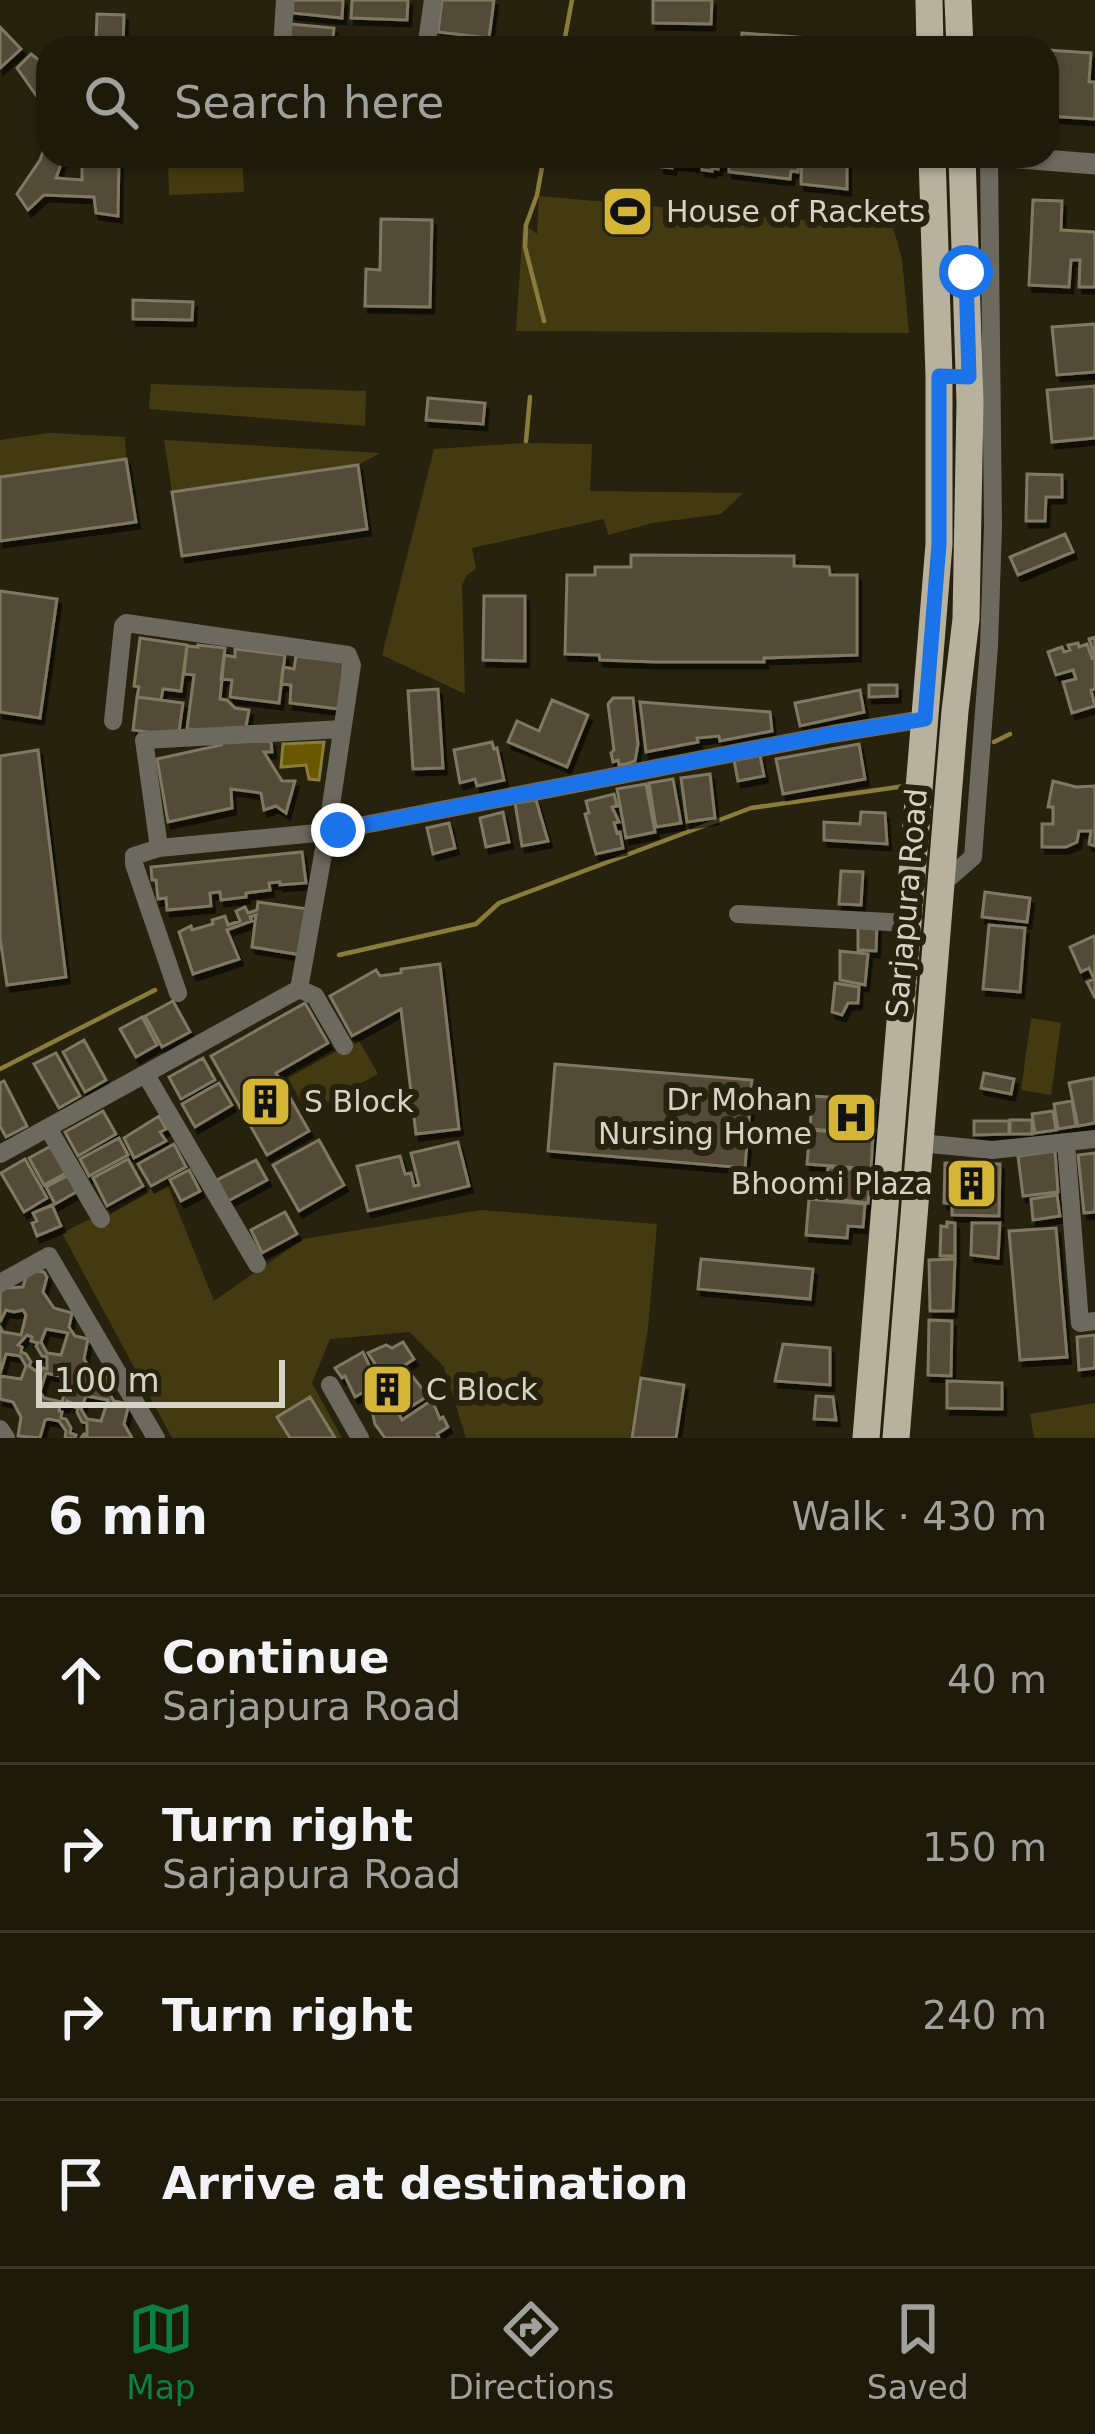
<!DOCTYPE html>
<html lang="en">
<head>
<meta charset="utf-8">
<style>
  :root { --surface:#1d1a0a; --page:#2a2718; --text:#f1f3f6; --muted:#a0a19c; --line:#3b382b; --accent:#0b8043 }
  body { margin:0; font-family:"DejaVu Sans",sans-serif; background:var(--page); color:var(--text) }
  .scale { position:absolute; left:36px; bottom:30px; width:249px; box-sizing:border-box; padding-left:12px; border:6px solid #d5d2c6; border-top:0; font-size:33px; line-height:42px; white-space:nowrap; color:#d5d2c6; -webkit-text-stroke:9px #27220e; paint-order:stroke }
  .stop { position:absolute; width:36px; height:36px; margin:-27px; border:9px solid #1a73e8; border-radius:50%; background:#fff }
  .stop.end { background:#1a73e8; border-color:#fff; box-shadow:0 3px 12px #0008 }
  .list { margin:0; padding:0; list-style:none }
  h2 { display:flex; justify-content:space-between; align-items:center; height:156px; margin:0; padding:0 48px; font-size:51px }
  h2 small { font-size:39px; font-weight:400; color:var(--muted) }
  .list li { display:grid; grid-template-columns:78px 1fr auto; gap:36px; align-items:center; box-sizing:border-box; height:168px; padding:0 48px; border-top:3px solid var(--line) }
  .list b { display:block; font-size:45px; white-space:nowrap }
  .list p { margin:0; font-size:39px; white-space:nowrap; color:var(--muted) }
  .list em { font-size:39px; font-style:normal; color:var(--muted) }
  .icon { flex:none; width:66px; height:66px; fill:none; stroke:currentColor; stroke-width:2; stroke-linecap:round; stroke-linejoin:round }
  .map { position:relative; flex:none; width:1095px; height:1438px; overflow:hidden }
  .search { position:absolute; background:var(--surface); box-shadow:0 3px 9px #0004; left:36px; right:36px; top:36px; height:132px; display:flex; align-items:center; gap:30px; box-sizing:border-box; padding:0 42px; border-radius:36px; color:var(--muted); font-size:45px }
  .sheet { height:828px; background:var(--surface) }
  nav { display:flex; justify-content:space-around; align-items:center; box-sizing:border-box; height:168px; border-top:3px solid var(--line); background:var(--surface); font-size:33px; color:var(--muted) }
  nav a { display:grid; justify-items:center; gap:6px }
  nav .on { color:var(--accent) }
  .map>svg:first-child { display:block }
  .green { fill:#443a11 }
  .water { fill:#6a5801; stroke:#8a7d3c; stroke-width:3 }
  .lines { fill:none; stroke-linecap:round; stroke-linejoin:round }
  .stream { stroke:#8a7d3c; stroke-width:4.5 }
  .building { fill:#524c37; stroke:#7f7962; stroke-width:3; fill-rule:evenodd; filter:url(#shadow) }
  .minor { stroke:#6c695f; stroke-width:18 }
  .tertiary { stroke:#6c695f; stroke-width:21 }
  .primary { stroke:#b7b19d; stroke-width:27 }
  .route { stroke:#1a73e8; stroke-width:15 }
  .labels { text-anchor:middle; stroke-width:12; stroke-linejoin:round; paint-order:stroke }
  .poi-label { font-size:30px; fill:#d5d2c6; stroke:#27220e; text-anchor:start }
  .street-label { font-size:30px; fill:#d5d2c6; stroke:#27220e }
</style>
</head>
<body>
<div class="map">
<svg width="1095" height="1438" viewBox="0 0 1095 1438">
  <defs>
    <filter id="shadow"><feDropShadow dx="3.5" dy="6" stdDeviation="0" flood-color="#0009"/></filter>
  </defs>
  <rect width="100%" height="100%" fill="#27220e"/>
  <path class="green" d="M 168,156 L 242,156 L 244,192 L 169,195 Z
    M 539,196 L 893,228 L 902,259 L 909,333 L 516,331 L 523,224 L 537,234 Z
    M 151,384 L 366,391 L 365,426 L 149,409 Z
    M 49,433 L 125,437 L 126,459 L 0,477 L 0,440 Z
    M 164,440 L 380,453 L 358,465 L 172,492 Z
    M 523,443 L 592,444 L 590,491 L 743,493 L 721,514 L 653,523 L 608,535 L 604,519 L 472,548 L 476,569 L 467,575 L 462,585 L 465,694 L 382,655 L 434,449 Z
    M 1031,1018 L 1061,1023 L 1051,1095 L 1021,1090 Z
    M 358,1039 L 378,1074 L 307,1113 L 288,1078 Z
    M 166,1181 L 214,1301 L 303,1239 L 481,1210 L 657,1224 L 648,1328 L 630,1438 L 466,1438 L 444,1367 L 410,1332 L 330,1339 L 312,1383 L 342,1438 L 172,1438 L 62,1233 Z
    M 1095,1403 L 1095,1438 L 1034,1438 L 1030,1414 Z"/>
  <path class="water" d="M 324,742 L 319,780 L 309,779 L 306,765 L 281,767 L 283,744 Z"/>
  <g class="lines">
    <path class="stream" d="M 563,48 L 572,0
      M 544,156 L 537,195 L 526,225 L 525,247 L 544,321
      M 526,441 L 530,397
      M 994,742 L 1010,734
      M 339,955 L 476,924 L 499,903 L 751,808 L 905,786
      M 0,1069 L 155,990"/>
  </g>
  <path class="building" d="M 293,0 L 343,0 L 342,18 L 292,13 Z
    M 352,0 L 408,0 L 407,20 L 351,18 Z
    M 442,0 L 494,0 L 489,38 L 438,32 Z
    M 653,0 L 712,0 L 711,24 L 653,23 Z
    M 97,14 L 124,15 L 123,44 L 96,43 Z
    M 290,24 L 334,28 L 332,48 L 287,48 Z
    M 0,27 L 21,49 L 0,68 Z
    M 742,33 L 875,43 L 875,48 L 726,48 L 726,44 L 741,45 Z
    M 1047,50 L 1091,53 L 1089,82 L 1095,82 L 1095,119 L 1047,116 Z
    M 31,54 L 48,67 L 48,156 L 64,156 L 56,178 L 82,180 L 82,156 L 119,156 L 118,216 L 96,213 L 94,197 L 44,195 L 28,210 L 17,194 L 40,160 L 47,141 L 45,108 L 17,68 Z
    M 662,156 L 778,156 L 799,160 L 798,172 L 791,171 L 790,179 L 729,172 L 729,165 L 718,164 L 718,169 L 712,168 L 712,171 L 702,170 L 702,166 L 673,163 L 672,168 L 661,167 Z
    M 802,156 L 847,156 L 847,189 L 801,184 Z
    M 1033,200 L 1062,201 L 1061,230 L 1095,232 L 1095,287 L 1079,287 L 1080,260 L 1071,260 L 1069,287 L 1029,285 Z
    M 381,219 L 432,220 L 430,307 L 365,306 L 366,269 L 380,270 Z
    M 133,300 L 193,302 L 192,320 L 133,319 Z
    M 1095,324 L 1095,372 L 1057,375 L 1052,327 Z
    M 1095,386 L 1095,438 L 1052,442 L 1047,390 Z
    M 428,398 L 485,403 L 483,424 L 426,420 Z
    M 126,459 L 136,522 L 0,541 L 0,477 Z
    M 358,465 L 367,529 L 182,556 L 172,492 Z
    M 1027,474 L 1062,475 L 1062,497 L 1046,497 L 1045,521 L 1026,521 Z
    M 1065,534 L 1073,552 L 1018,575 L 1010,557 Z
    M 631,555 L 794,556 L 794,566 L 829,567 L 830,575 L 857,575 L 857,655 L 764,658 L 764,662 L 657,662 L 600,660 L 599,655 L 565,654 L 567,575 L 595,575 L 595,567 L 631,567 Z
    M 0,591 L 57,599 L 40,718 L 0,712 Z
    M 484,596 L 525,596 L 525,661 L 483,660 Z
    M 1095,637 L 1095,689 L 1091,690 L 1095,706 L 1072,713 L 1063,682 L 1076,679 L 1073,670 L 1056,675 L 1048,652 L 1062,647 L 1064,652 L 1070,650 L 1068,645 L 1078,643 L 1079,647 L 1087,644 L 1092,658 L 1095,657 L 1089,639 Z
    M 140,638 L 187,645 L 181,691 L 163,689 L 161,700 L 137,697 L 139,687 L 134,686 Z
    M 198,645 L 225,648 L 220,699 L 227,700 L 235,708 L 249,710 L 245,732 L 187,729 L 194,675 L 184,674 L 187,646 L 198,647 Z
    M 235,649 L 285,655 L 279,703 L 230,697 L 232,680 L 221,679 L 224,655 L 235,657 Z
    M 296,656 L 344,662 L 339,709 L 290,703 L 291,685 L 281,684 L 283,667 L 294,669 Z
    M 869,685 L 897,685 L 897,696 L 869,697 Z
    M 438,689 L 443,768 L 413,769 L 408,691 Z
    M 860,690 L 864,712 L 800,726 L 795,703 Z
    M 137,697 L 183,703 L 179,732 L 161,734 L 133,730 Z
    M 613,698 L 633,698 L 638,744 L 635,761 L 626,764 L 619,765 L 618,760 L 613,762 L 611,753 L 614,750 L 608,704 Z
    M 552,700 L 588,715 L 567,767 L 508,742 L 517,721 L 539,731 Z
    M 640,702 L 770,712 L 772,731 L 720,741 L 719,736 L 697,738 L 698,742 L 646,752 Z
    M 271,741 L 272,752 L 264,752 L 282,781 L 295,781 L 286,813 L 276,806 L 264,810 L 261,793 L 231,789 L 232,808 L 168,822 L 157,759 L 221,745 L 220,742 Z
    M 492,742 L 494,749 L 497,748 L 504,780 L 477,786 L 475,779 L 460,783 L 454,750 Z
    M 859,744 L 865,779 L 783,794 L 776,759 Z
    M 38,750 L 66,977 L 7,985 L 0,938 L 0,756 Z
    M 760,755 L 764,776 L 738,781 L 734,760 Z
    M 710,774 L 715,818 L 687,822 L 681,778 Z
    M 673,779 L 681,823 L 656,827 L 649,783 Z
    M 1053,781 L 1076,787 L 1095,786 L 1095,846 L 1089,844 L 1091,831 L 1079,831 L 1077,842 L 1066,847 L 1042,847 L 1042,824 L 1053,824 L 1053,807 L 1048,807 Z
    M 646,784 L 655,832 L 626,838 L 617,789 Z
    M 614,794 L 617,806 L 612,807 L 619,822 L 614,823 L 617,833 L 620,832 L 623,848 L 596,854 L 585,814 L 589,813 L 586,801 Z
    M 536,800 L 548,841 L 522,846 L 515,803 Z
    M 503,812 L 509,842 L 486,847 L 480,818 Z
    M 861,812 L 885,813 L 887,844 L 824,840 L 824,822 L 860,824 Z
    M 449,823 L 455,848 L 433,854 L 427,828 Z
    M 302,852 L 306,883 L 280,885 L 280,882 L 269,883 L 270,890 L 246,893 L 246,897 L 221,900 L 220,892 L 210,893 L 211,906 L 167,910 L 166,898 L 158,899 L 156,880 L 152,880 L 151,867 Z
    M 841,871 L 863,872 L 861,905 L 839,904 Z
    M 985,892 L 1030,898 L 1027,922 L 982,917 Z
    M 258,902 L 308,909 L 301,955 L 252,947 L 256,915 L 250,917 L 252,921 L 227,930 L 239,959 L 193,974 L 179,932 L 191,926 L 192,930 L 213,924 L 212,920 L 225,916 L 228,925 L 240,921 L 236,911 L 245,907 L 248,913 L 257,910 Z
    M 858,922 L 877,922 L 876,951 L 858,950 Z
    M 989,925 L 1025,928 L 1020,992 L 983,989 Z
    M 1094,936 L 1095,939 L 1095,998 L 1087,982 L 1094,979 L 1089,968 L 1081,972 L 1070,947 Z
    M 840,951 L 868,954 L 865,985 L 840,980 Z
    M 440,964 L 459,1129 L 416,1134 L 401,1009 L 352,1036 L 330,996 L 376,970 L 380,976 L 401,973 L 401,969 Z
    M 835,983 L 859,987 L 858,1003 L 848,1003 L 842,1015 L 832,1012 Z
    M 173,1001 L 190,1032 L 162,1047 L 145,1016 Z
    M 305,1003 L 328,1043 L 276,1073 L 309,1131 L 267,1155 L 211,1056 Z
    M 142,1017 L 157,1045 L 136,1057 L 120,1029 Z
    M 84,1040 L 106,1080 L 85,1092 L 63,1052 Z
    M 56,1053 L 80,1096 L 59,1108 L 34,1064 Z
    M 203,1058 L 215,1080 L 181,1099 L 169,1077 Z
    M 555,1064 L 752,1080 L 745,1168 L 548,1151 Z
    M 984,1073 L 1014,1079 L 1011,1094 L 981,1088 Z
    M 1094,1078 L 1095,1123 L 1078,1126 L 1069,1083 Z
    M 4,1081 L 27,1126 L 6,1137 L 0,1126 L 0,1083 Z
    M 219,1083 L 232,1105 L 195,1127 L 182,1104 Z
    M 812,1096 L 875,1100 L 873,1134 L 810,1129 Z
    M 1072,1101 L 1076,1126 L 1058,1129 L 1054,1104 Z
    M 103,1111 L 116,1134 L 78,1156 L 65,1132 Z
    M 1053,1111 L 1056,1130 L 1035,1133 L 1032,1114 Z
    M 159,1116 L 166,1129 L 160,1132 L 166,1141 L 134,1158 L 124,1138 Z
    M 1010,1120 L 1032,1120 L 1032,1134 L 1010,1134 Z
    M 974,1121 L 1009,1121 L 1009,1134 L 974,1135 Z
    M 810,1130 L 873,1135 L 871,1169 L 807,1164 Z
    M 119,1138 L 128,1155 L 89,1176 L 80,1159 Z
    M 319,1140 L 344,1185 L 299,1211 L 273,1165 Z
    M 458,1142 L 469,1186 L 368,1211 L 357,1166 L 400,1156 L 405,1174 L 411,1173 L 414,1186 L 419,1185 L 411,1153 Z
    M 174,1144 L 186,1167 L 151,1186 L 138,1164 Z
    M 51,1146 L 66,1173 L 44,1185 L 29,1158 Z
    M 1055,1151 L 1058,1192 L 1023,1196 L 1018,1156 Z
    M 1095,1153 L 1095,1212 L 1084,1213 L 1078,1155 Z
    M 25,1159 L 47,1198 L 24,1212 L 1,1173 Z
    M 128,1159 L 143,1186 L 107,1206 L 93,1178 Z
    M 256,1160 L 267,1180 L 228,1201 L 217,1180 Z
    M 945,1163 L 1000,1164 L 999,1216 L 952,1215 L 952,1204 L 944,1203 Z
    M 828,1167 L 872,1171 L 868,1203 L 812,1197 L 814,1177 L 827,1178 Z
    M 189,1170 L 200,1191 L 181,1201 L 170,1180 Z
    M 69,1175 L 78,1191 L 55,1204 L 46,1187 Z
    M 1057,1195 L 1060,1216 L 1033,1220 L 1031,1199 Z
    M 809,1199 L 865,1204 L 863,1227 L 848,1226 L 847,1238 L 806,1235 Z
    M 52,1205 L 61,1226 L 37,1236 L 32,1223 L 37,1221 L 33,1213 Z
    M 285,1212 L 297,1234 L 262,1253 L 251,1230 Z
    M 947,1222 L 955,1223 L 955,1256 L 940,1256 L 941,1226 L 947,1227 Z
    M 972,1223 L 1000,1223 L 998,1258 L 971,1255 Z
    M 1056,1228 L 1067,1357 L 1020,1360 L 1009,1231 Z
    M 701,1259 L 813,1269 L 810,1299 L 698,1289 Z
    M 955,1259 L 953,1311 L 930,1311 L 929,1260 Z
    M 28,1270 L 44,1272 L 47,1277 L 43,1292 L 54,1308 L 72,1313 L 69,1327 L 75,1336 L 88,1339 L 84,1359 L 93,1373 L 112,1379 L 109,1393 L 114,1401 L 129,1404 L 124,1424 L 132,1438 L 81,1438 L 84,1434 L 87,1435 L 87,1423 L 82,1422 L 77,1412 L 78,1408 L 71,1406 L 72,1403 L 67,1401 L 66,1406 L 60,1406 L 59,1411 L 62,1412 L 61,1418 L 66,1419 L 71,1428 L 70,1433 L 76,1435 L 75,1438 L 65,1438 L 66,1431 L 59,1421 L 49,1419 L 45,1420 L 40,1438 L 18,1436 L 21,1417 L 13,1402 L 0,1399 L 0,1376 L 21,1379 L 26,1366 L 20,1356 L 6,1354 L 0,1374 L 0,1327 L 3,1332 L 21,1335 L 26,1315 L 23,1310 L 14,1312 L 6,1310 L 0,1322 L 0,1292 L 6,1288 L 23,1287 ZM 46,1329 L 68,1333 L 61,1355 L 47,1353 L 41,1342 ZM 27,1335 L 32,1337 L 31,1341 L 38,1343 L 36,1346 L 42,1356 L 47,1357 L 47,1369 L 43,1368 L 40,1374 L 29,1366 L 31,1362 L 26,1354 L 21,1352 L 22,1347 L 18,1345 ZM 46,1373 L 64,1377 L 67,1382 L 62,1402 L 44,1398 L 40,1392 ZM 86,1396 L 108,1400 L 101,1421 L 87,1419 L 81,1409 Z
    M 929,1320 L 952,1321 L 951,1376 L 928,1375 Z
    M 1095,1335 L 1095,1368 L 1079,1370 L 1077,1337 Z
    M 403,1342 L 414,1359 L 393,1373 L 397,1380 L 409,1372 L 428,1396 L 399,1414 L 402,1420 L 432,1400 L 440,1419 L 443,1417 L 448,1427 L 437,1434 L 439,1438 L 385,1438 L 375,1424 L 367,1390 L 355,1397 L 345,1376 L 342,1378 L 335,1368 L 363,1352 L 373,1374 L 379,1370 L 368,1353 L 386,1345 L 392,1348 Z
    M 783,1344 L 830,1348 L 830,1385 L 775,1381 Z
    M 641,1378 L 684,1385 L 676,1438 L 632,1438 Z
    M 947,1381 L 1002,1383 L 1002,1409 L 947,1408 Z
    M 816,1396 L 833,1397 L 836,1420 L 814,1419 Z
    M 310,1397 L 335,1438 L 290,1438 L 277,1417 Z"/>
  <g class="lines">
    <path class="minor" d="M 282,48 L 285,0
      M 426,48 L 433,0
      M 338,830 L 832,734 L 924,719
      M 327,832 L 159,848 L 144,740 L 342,729
      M 159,848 L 134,856 L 134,864 L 178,993
      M 942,884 L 973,857 L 989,646 L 993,527 L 989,156
      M 738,914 L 908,923
      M 299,989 L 315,996 L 344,1046
      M 146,1075 L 257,1264
      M 48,1128 L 101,1219
      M 920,1143 L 992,1150 L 1095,1139
      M 1066,1143 L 1080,1323 L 1095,1321
      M 0,1154 L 299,989 L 327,832 L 352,665 L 348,655 L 126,623 L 123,626 L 113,721
      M 0,1283 L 49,1256 L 156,1438
      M 330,1385 L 360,1438
      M 0,1429 L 6,1438"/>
    <path class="tertiary" d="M 995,156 L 1095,164"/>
    <path class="primary" d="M 929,0 L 930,48
      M 958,0 L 960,48
      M 866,1438 L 939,544 L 939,376 L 932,156
      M 896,1438 L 955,711 L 966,619 L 970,402 L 962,156"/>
  </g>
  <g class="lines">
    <path class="route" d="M 338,830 L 832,734 L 925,719 L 939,544 L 939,376 L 969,377 L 966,272"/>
  </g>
  <defs>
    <symbol id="stadium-square" viewBox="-11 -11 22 22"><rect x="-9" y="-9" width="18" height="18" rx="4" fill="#d4b535" stroke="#27220e"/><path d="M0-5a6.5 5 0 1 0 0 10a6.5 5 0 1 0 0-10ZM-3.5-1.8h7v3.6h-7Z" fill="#111"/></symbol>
    <symbol id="building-square" viewBox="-11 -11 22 22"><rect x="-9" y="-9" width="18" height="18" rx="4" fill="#d4b535" stroke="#27220e"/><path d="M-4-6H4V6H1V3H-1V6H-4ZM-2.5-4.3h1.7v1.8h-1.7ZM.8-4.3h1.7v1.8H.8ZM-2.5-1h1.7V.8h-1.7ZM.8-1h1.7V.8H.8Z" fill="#111"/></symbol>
    <symbol id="hospital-square" viewBox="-11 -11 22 22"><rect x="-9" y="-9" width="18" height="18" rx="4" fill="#d4b535" stroke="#27220e"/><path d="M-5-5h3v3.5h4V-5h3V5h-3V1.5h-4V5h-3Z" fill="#111"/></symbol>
  </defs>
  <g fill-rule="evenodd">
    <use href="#stadium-square" x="598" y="182" width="59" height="59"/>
    <use href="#building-square" x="236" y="1072" width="59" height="59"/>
    <use href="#hospital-square" x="822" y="1088" width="59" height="59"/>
    <use href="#building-square" x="942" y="1154" width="59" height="59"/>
    <use href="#building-square" x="358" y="1360" width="59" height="59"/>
  </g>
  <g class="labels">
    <g class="poi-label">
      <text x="666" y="222">House of Rackets</text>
      <text x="812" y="1110" text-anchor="end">Dr Mohan<tspan x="812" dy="34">Nursing Home</tspan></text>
      <text x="304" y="1112">S Block</text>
      <text x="933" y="1194" text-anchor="end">Bhoomi Plaza</text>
      <text x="426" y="1400">C Block</text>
    </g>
    <g class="street-label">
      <text transform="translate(907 903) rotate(-85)" y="10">Sarjapura Road</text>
    </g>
  </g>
</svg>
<div class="scale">100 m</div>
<div class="stop" style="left:966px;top:272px"></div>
<div class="stop end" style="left:338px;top:830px"></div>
<div class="search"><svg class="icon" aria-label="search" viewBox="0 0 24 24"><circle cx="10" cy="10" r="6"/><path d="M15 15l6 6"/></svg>Search here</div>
</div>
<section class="sheet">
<h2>6 min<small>Walk · 430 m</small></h2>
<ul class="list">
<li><svg class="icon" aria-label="ahead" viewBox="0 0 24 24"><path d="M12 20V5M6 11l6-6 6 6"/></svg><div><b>Continue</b><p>Sarjapura Road</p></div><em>40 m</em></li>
<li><svg class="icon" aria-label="right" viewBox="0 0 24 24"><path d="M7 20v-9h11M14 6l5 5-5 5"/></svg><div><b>Turn right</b><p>Sarjapura Road</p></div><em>150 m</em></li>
<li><svg class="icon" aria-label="right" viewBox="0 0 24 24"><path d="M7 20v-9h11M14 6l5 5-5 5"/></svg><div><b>Turn right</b></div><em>240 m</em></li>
<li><svg class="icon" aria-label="arrive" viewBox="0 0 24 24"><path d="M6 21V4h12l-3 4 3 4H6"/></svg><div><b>Arrive at destination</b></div></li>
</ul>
</section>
<nav>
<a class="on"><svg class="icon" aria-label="map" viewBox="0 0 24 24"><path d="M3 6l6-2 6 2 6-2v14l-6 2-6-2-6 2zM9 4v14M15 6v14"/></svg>Map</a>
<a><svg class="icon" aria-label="directions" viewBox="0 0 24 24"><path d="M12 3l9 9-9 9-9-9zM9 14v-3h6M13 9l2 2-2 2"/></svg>Directions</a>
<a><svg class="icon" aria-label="saved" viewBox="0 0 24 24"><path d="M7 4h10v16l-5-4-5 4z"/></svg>Saved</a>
</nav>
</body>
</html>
